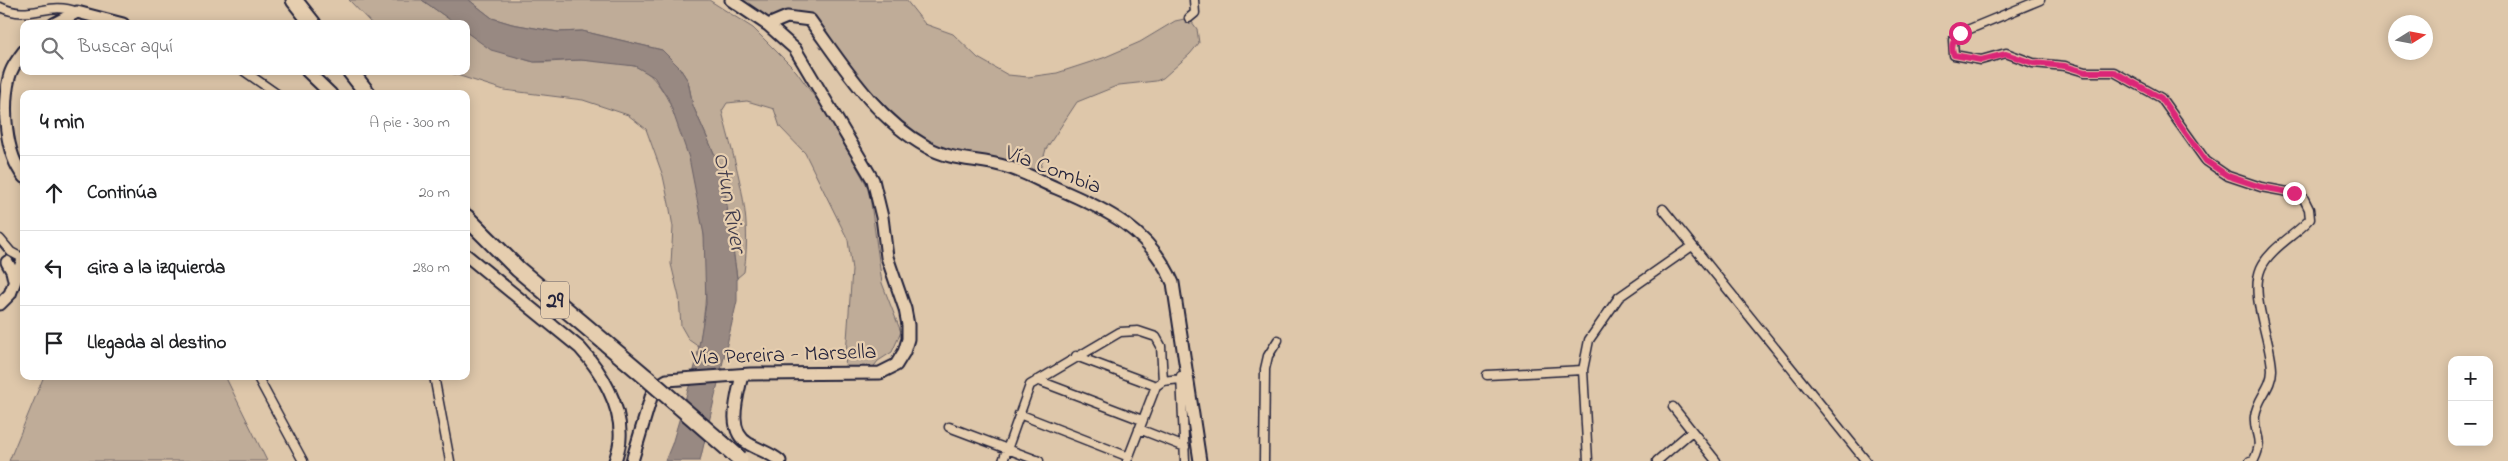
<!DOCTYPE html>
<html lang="es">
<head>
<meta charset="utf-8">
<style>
  :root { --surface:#fff; --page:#f2f2f2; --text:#202124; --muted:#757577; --line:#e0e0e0 }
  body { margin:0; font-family:"Indie Flower",sans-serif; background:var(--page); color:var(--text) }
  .controls { position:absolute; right:15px; bottom:15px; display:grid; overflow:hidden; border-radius:10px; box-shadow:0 2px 12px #0003 }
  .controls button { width:45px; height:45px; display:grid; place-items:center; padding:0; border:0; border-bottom:1px solid var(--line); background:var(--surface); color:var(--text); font:25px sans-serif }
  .compass { position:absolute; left:2388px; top:15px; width:45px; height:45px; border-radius:50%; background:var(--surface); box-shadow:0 2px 12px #0003; rotate:79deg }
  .stop { position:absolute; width:15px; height:15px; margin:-11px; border:4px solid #db2777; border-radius:50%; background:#fff }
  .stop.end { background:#db2777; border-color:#fff; box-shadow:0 1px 5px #0008 }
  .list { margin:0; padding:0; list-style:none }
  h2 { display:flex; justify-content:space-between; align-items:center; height:65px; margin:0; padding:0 20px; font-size:21px }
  h2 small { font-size:16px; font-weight:400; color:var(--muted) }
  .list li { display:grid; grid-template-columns:32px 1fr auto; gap:15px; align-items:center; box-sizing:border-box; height:75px; padding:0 20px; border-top:1px solid var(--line) }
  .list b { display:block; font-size:19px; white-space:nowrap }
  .list em { font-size:16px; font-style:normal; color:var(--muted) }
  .icon { flex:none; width:28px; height:28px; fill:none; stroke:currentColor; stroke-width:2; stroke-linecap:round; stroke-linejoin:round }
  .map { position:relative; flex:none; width:2508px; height:461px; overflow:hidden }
  .search { position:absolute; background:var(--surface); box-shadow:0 2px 12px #0003; left:20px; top:20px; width:450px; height:55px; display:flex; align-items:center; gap:12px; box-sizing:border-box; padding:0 18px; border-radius:10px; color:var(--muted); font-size:19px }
  .panel { position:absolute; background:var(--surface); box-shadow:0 2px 12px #0003; left:20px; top:90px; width:450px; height:290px; border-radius:10px }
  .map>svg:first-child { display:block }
  .green { fill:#bfac98; stroke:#70676a }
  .water { fill:#988982; stroke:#696066 }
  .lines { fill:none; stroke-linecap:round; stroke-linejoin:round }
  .street-casing { stroke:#22223b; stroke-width:11 }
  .secondary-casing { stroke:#22223b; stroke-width:15 }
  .highway-casing { stroke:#22223b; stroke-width:19 }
  .street { stroke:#e6ceaf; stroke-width:8 }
  .secondary { stroke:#e6ceaf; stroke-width:11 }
  .highway { stroke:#e6ceaf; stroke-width:15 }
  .highway-bridge-casing { stroke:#22223b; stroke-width:19; stroke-linecap:butt }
  .highway-bridge { stroke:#e6ceaf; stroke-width:15 }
  .route { stroke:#db2777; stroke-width:6 }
  .labels { text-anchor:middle; stroke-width:4.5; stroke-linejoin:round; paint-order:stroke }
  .shield { fill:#e6ceaf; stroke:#5d565e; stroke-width:1 }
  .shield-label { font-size:21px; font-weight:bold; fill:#22223b }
  .street-label { font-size:22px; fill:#22223b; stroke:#e6ceaf }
  .water-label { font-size:24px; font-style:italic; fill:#403c4d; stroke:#e6ceaf }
</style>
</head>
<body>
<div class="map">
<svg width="2508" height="461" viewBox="0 0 2508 461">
  <rect width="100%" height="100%" fill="#dec7aa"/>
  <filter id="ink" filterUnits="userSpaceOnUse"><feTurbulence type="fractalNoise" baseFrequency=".02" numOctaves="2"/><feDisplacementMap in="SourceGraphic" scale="10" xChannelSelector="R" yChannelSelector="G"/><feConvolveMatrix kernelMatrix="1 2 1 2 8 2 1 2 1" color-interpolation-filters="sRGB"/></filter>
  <g filter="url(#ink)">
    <path class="green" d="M 349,0 L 422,0 L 456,24 L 372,24 Z
      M 469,0 L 709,0 L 753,28 L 796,71 L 827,114 L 869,189 L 882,283 L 901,332 L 892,352 L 878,361 L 871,370 L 845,368 L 852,270 L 848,240 L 805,153 L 780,127 L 774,109 L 747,101 L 727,103 L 722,111 C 736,170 753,210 744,272 L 737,278 L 722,171 L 693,106 L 688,81 L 679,67 L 662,50 L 582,31 L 558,32 L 512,24 L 492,18 Z
      M 731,0 L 906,0 L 925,24 L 953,34 L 978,58 L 1008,75 L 1028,77 L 1057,73 L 1103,58 L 1140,42 L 1175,21 L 1189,18 L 1197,29 L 1199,43 L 1190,54 L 1163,78 L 1156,81 L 1119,85 L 1077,102 L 1046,149 L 1037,180 L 959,160 L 896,125 L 810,20 L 787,17 L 768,25 Z
      M 466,32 C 479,41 520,60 535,62 C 550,63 566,60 581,60 C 597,61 618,62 634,66 C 678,77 699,193 704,234 C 709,271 706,311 699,347 L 689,340 L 681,326 L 679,297 L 671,264 L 673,227 L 669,204 L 663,176 L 646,129 L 628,115 L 583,100 L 504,90 L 444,71 L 466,71 Z
      M 44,376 L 225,376 L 267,461 L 9,461 Z"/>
    <path class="water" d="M 422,0 L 469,0 L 492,18 L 512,24 L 558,32 L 582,31 L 662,50 L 679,67 L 688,81 L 693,106 L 722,171 L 737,278 L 737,301 L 700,461 L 665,461 L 672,444 L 696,363 L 706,304 L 704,235 L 689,158 L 668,98 L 654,77 L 635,66 L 581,60 L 534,62 L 491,50 L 466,32 L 466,24 L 456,24 Z"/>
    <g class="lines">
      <defs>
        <path id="street" d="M 2040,0 L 1960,33 L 1953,40 L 1954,55 L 1981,60 L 2006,53 L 2033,63 L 2065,66 L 2085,72 L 2114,72 L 2161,98 L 2206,161 L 2228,176 L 2261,187 L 2294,193 L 2304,199 L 2309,209 L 2310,219 C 2296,235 2270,248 2261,268 C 2249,296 2271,339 2272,370 C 2272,388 2257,398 2255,416 C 2253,435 2265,437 2254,460 L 2250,461
          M 0,7 C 31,22 48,0 77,12
          M 1189,18 L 1195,13 L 1194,0
          M 244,71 L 277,94
          M 1663,209 L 1866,461
          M 0,239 L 11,252 L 24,259
          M 1076,356 L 1156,386
          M 1487,375 L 1583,370
          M 257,376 L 303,461
          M 434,376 L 450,461
          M 1181,376 L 1185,461
          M 1037,380 L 1142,420
          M 1673,407 L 1716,461
          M 1019,414 L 1129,457
          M 949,427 L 1039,461
          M 1139,429 L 1185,447
          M 1003,461 L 1030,385 L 1120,332 L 1138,331 L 1156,337 L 1161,346 L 1163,381
          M 1127,461 L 1156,386 L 1163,381 L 1180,379
          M 1264,461 L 1265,369 L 1268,356 L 1278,340
          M 1588,461 L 1583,370 L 1589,340 L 1619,297 L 1692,246
          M 1657,461 L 1692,431"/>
        <path id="secondary" d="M 54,24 L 77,12 L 123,24
          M 768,25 L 787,17 L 810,20 C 844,67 875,118 927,147 C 953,162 980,158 1007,167 C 1024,172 1040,181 1056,188 C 1106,209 1150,230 1173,283 L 1200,461
          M 24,51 C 18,59 11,68 9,78 C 2,107 5,153 24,177
          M 307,71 L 331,94
          M 466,255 L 580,348 C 601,371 622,406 620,438 C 620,446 617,454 615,461
          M 7,262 L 12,271 L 14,280
          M 0,304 L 10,294 L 24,257
          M 742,375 C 738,395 725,431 749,444 C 759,450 771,453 780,461
          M 632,461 L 652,394 L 657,386 L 667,380 L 750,374 L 880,373 L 896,365 L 904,352 L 908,339 L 908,325 L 905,309 L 887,257 L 882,217 L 873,180 L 795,49 L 768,25 L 731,0"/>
        <path id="highway" d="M 294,0 L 313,24
          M 350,71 L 368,94
          M 466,217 L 518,269 L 647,378"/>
      </defs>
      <use href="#street" class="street-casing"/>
      <use href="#secondary" class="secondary-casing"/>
      <use href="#highway" class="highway-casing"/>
      <use href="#street" class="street"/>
      <use href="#secondary" class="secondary"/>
      <use href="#highway" class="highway"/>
      <defs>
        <path id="highway-bridge" d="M 647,378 L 740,459"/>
      </defs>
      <use href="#highway-bridge" class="highway-bridge-casing"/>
      <use href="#highway-bridge" class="highway-bridge"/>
    </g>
  </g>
  <g class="lines" filter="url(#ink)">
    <path class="route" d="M 1960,33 C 1953,40 1950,46 1954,55 L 1981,60 L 2006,54 L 2033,63 L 2065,66 L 2085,72 L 2114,72 L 2161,98 L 2206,161 L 2228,176 L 2261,187 L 2294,193"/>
  </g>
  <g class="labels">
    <rect class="shield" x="541" y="281.5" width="28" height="37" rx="4"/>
    <g class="shield-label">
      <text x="555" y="307">29</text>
    </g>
    <g class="street-label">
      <text transform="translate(1054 168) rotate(21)" y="8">Vía Combia</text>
      <text transform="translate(784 353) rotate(-2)" y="8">Vía Pereira - Marsella</text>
    </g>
    <g class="water-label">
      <text transform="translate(731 202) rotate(80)" y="8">Otun River</text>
    </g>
  </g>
</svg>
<div class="controls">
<button>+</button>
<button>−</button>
</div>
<svg class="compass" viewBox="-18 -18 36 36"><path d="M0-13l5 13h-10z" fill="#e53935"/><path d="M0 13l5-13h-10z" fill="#757577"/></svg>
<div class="stop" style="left:1960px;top:33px"></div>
<div class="stop end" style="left:2294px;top:193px"></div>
<div class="search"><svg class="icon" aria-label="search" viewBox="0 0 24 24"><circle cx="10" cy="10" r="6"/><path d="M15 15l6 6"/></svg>Buscar aquí</div>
<section class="panel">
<h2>4 min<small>A pie · 300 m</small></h2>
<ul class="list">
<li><svg class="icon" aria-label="ahead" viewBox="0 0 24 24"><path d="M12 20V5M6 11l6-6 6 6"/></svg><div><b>Continúa</b></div><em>20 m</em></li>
<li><svg class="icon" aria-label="left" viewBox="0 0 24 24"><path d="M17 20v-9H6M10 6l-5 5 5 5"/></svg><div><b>Gira a la izquierda</b></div><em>280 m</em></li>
<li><svg class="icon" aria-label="arrive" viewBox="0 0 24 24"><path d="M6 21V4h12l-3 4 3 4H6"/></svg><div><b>Llegada al destino</b></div></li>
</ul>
</section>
</div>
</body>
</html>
